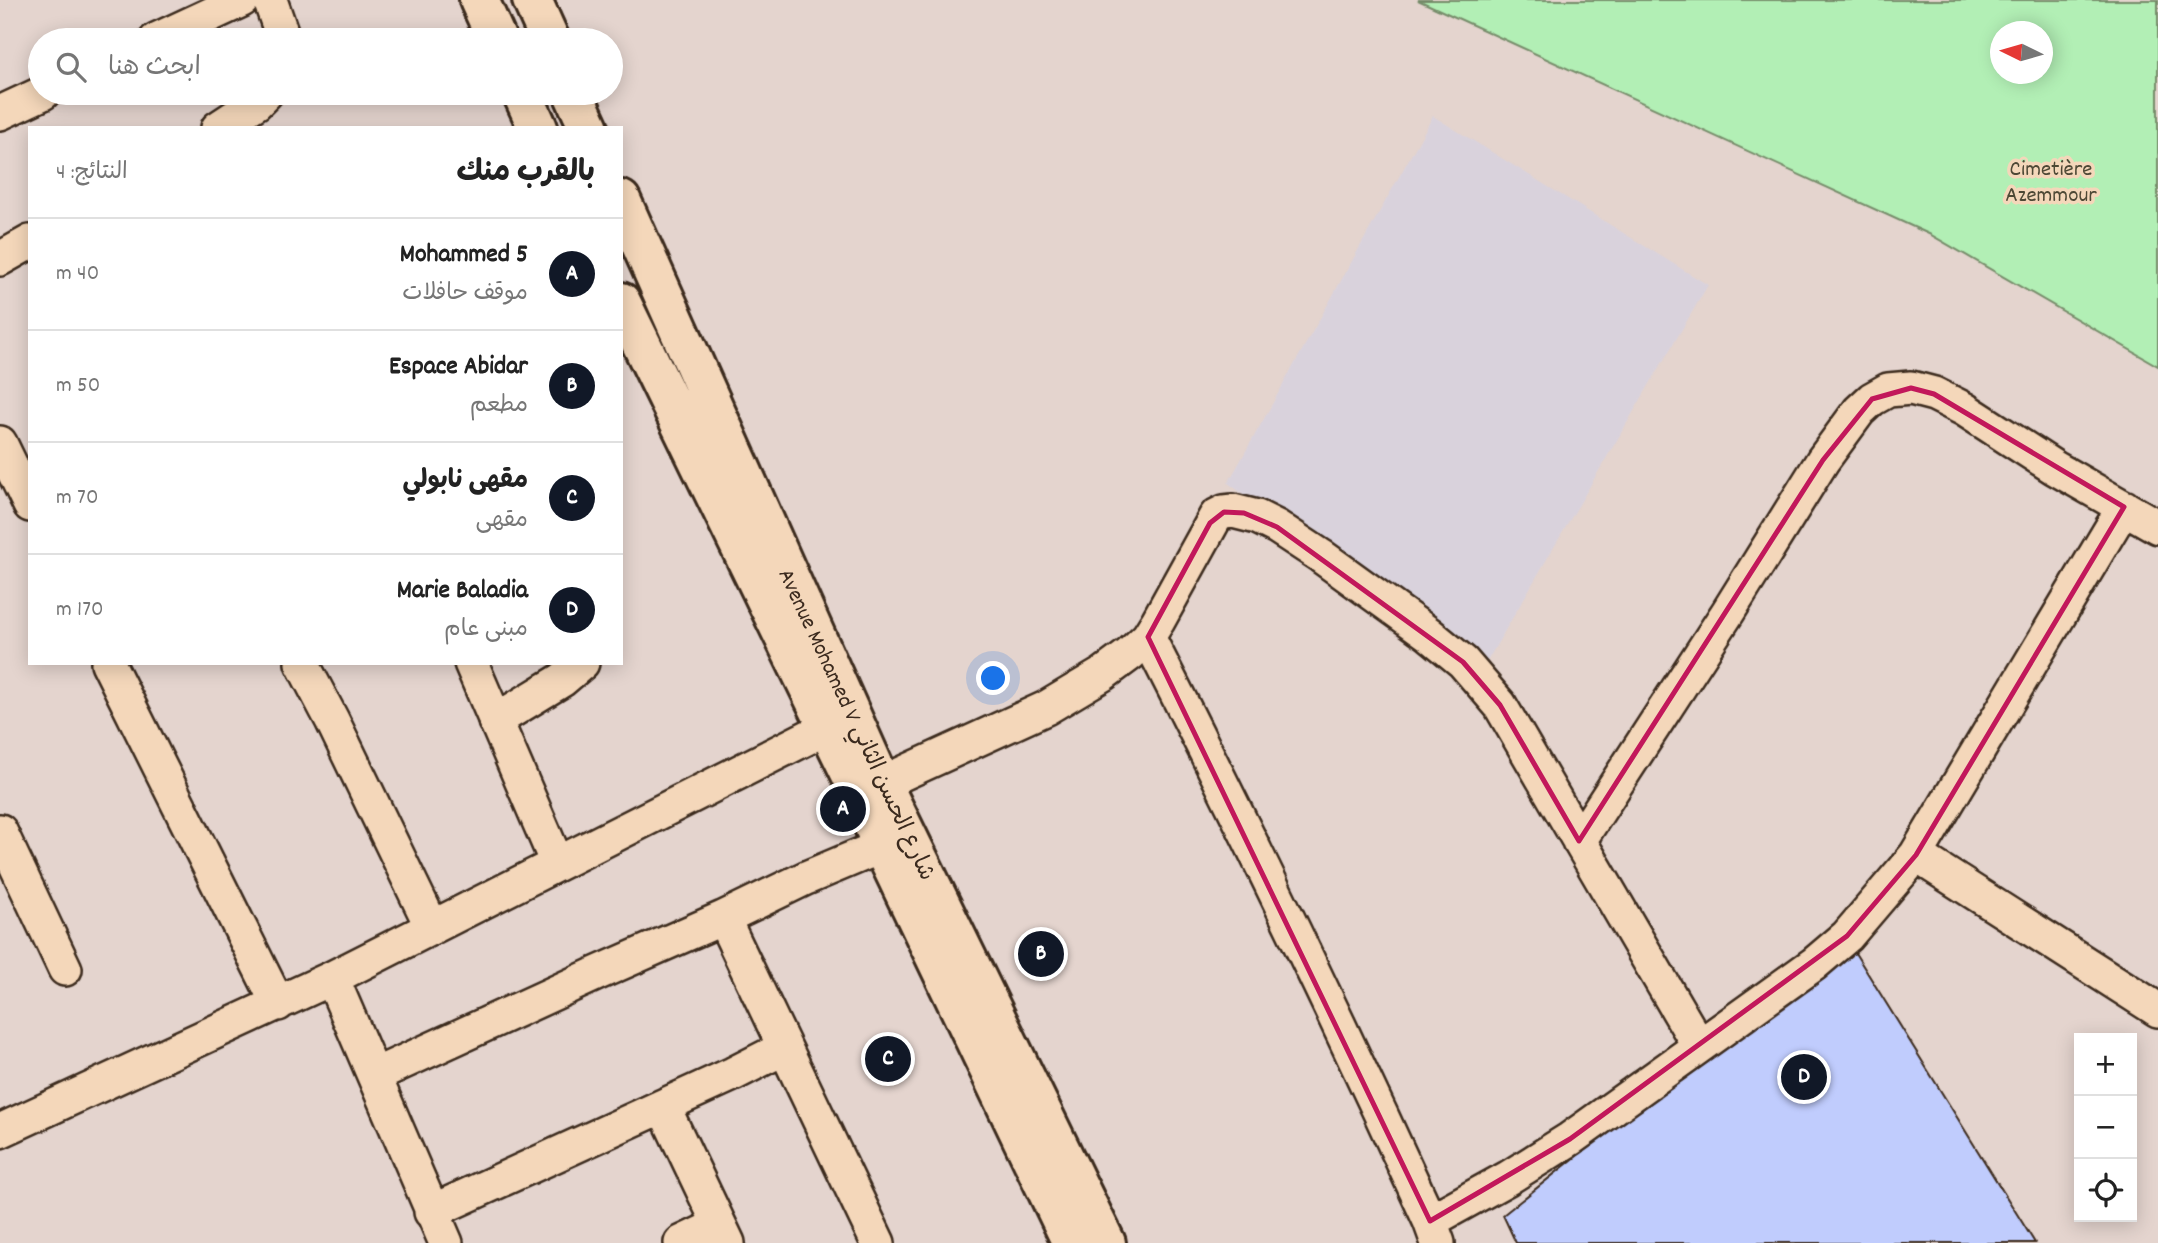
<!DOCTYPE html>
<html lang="ar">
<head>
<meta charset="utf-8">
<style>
  :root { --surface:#fff; --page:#f6f6f6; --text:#222; --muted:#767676; --line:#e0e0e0; --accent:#111827 }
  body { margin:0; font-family:Dekko,"Playpen Sans Arabic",sans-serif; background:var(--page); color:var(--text); direction:rtl }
  .controls { position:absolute; right:21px; bottom:21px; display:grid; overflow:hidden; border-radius:0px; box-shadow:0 4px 18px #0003 }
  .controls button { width:63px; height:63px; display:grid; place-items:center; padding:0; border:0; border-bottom:2px solid var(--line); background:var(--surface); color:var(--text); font:35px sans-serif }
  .compass { position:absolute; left:1990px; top:21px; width:63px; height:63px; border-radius:50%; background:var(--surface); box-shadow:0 4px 18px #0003; rotate:275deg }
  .you { position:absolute; left:994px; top:679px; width:24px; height:24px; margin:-18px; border:5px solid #fff; border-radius:50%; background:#1a73e8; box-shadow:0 0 0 10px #1a73e833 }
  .badge { display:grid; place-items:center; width:46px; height:46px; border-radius:50%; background:var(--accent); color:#fff; font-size:23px; font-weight:700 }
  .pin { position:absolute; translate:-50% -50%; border:4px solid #fff; box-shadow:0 2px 7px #0006 }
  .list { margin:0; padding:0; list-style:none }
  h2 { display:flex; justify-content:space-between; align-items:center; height:91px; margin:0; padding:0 28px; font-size:30px }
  h2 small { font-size:23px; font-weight:400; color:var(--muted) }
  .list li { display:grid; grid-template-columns:46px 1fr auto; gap:21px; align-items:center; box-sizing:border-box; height:112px; padding:0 28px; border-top:2px solid var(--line) }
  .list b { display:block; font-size:26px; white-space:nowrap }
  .list p { margin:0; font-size:23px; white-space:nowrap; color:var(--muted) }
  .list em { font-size:23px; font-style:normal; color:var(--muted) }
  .icon { flex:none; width:38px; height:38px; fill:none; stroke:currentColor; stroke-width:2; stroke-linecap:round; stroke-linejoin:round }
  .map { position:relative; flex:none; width:2158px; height:1243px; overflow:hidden; direction:ltr }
  .search { position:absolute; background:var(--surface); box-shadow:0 4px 18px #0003; left:28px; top:28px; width:595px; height:77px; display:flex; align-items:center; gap:18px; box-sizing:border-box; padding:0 24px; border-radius:38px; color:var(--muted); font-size:26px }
  .panel { position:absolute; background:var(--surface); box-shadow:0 4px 18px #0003; left:28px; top:126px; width:595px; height:539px; border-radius:0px; direction:rtl }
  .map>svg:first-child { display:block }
  .built { fill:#d9d2dc }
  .green { fill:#b2efb5; stroke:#768c6a; stroke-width:2; fill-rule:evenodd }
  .building { fill:#c0ccfd; stroke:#3b2a1e; stroke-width:2 }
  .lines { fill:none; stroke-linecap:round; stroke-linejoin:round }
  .street-casing { stroke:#3b2a1e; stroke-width:38 }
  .secondary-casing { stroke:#3b2a1e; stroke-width:44 }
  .street { stroke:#f4d7ba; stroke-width:33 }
  .secondary { stroke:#f4d7ba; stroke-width:38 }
  .marked { fill:none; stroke:#c2185b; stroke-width:5; stroke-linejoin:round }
  .labels { text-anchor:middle; stroke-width:7; stroke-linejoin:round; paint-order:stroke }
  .park-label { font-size:23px; fill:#4d4835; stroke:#f4d7ba }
  .street-label { font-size:23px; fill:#3b2a1e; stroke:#f4d7ba }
</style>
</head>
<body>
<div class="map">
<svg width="2158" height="1243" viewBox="0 0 2158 1243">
  <rect width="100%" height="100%" fill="#e4d4ce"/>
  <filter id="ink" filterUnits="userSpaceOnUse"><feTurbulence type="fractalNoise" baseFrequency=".0143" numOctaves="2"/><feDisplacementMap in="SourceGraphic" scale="14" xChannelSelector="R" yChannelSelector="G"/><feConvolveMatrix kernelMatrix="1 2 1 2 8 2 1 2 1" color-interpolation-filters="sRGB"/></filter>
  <g filter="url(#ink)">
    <path class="built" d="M 1433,116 L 1708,285 L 1483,668 L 1228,483 Z"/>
    <path class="green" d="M 1418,0 L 2158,0 L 2158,366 L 1931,235 ZM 2000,32 L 2042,32 L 2042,74 L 2000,74 Z"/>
    <path class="building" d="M 1847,940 L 2035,1243 L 1516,1243 L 1503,1215 Z"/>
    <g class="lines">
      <defs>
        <path id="street" d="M 270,0 L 284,40
          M 156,40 L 242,0
          M 0,113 L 43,93
          M 218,128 L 256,103 L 266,93
          M 0,259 L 30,242
          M 0,443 L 30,505
          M 1148,637 C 1246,829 1340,1024 1430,1221 L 1438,1243
          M 108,663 L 278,1004
          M 302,663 L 332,720 L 432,927
          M 471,663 L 557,863
          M 495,721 L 562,680 L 582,663
          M 860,793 L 1046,708 L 1103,674 L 1130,654 L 1148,637 L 1158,621 L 1216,516 L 1224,512 L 1233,511 L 1257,517 L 1277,527 L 1321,556 L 1429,634 L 1463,662 L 1500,705 L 1699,1046
          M 0,831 L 65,969
          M 1579,841 L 1728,612 L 1823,460 L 1859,411 L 1872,399 L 1888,390 L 1911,388 L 1934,394 L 1964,409 L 2055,468 L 2158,527
          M 1916,855 L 2158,1010
          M 723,918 L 806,878 L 882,846
          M 332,978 L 446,1243
          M 375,1075 L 598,973 L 723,918 L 878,1243
          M 663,1106 L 728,1243
          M 0,1131 L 332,978 L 850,716
          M 431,1212 L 733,1074 L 784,1048
          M 1430,1221 L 1508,1178 L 1570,1139 L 1814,964 L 1847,936 L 1916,855 L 2124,507
          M 681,1243 L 719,1225"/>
        <path id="secondary" d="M 479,0 L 497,40
          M 532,0 L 550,40
          M 522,93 L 538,128
          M 573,93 L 589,128
          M 621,200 L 881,782 L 1106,1243
          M 621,302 L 860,793 L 882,846 L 1072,1243"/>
      </defs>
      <use href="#street" class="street-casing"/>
      <use href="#secondary" class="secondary-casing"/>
      <use href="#street" class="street"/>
      <use href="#secondary" class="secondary"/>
    </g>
  </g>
  <path class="marked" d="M 1911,388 L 1934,394 L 2124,507 L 1916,855 L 1847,936 L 1570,1139 L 1430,1221 L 1148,637 L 1210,523 L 1224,512 L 1244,513 L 1277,527 L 1463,662 L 1500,705 L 1579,841 L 1823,460 L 1872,399 Z"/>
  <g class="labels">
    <g class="park-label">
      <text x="2051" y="175">Cimetière<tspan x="2051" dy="26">Azemmour</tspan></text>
    </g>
    <g class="street-label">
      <text transform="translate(858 724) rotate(65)" y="8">Avenue Mohamed V شارع الحسن الثاني</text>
    </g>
  </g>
</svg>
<div class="controls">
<button>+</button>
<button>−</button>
<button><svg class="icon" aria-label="locate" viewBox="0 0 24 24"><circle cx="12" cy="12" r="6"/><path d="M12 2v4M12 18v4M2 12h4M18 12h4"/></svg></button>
</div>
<svg class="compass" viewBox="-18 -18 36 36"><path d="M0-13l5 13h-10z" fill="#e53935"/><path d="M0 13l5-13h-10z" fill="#767676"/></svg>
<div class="you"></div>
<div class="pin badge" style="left:843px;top:809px">A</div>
<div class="pin badge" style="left:1041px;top:954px">B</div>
<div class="pin badge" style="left:888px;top:1059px">C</div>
<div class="pin badge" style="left:1804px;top:1077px">D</div>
<div class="search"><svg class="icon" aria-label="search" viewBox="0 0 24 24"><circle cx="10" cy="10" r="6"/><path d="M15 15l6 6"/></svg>ابحث هنا</div>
<section class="panel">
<h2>بالقرب منك<small>النتائج: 4</small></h2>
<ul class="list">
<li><span class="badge">A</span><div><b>Mohammed 5</b><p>موقف حافلات</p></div><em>40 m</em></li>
<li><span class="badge">B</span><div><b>Espace Abidar</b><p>مطعم</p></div><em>50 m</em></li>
<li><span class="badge">C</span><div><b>مقهى نابولي</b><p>مقهى</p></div><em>70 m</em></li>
<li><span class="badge">D</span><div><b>Marie Baladia</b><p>مبنى عام</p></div><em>170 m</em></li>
</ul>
</section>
</div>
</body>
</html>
